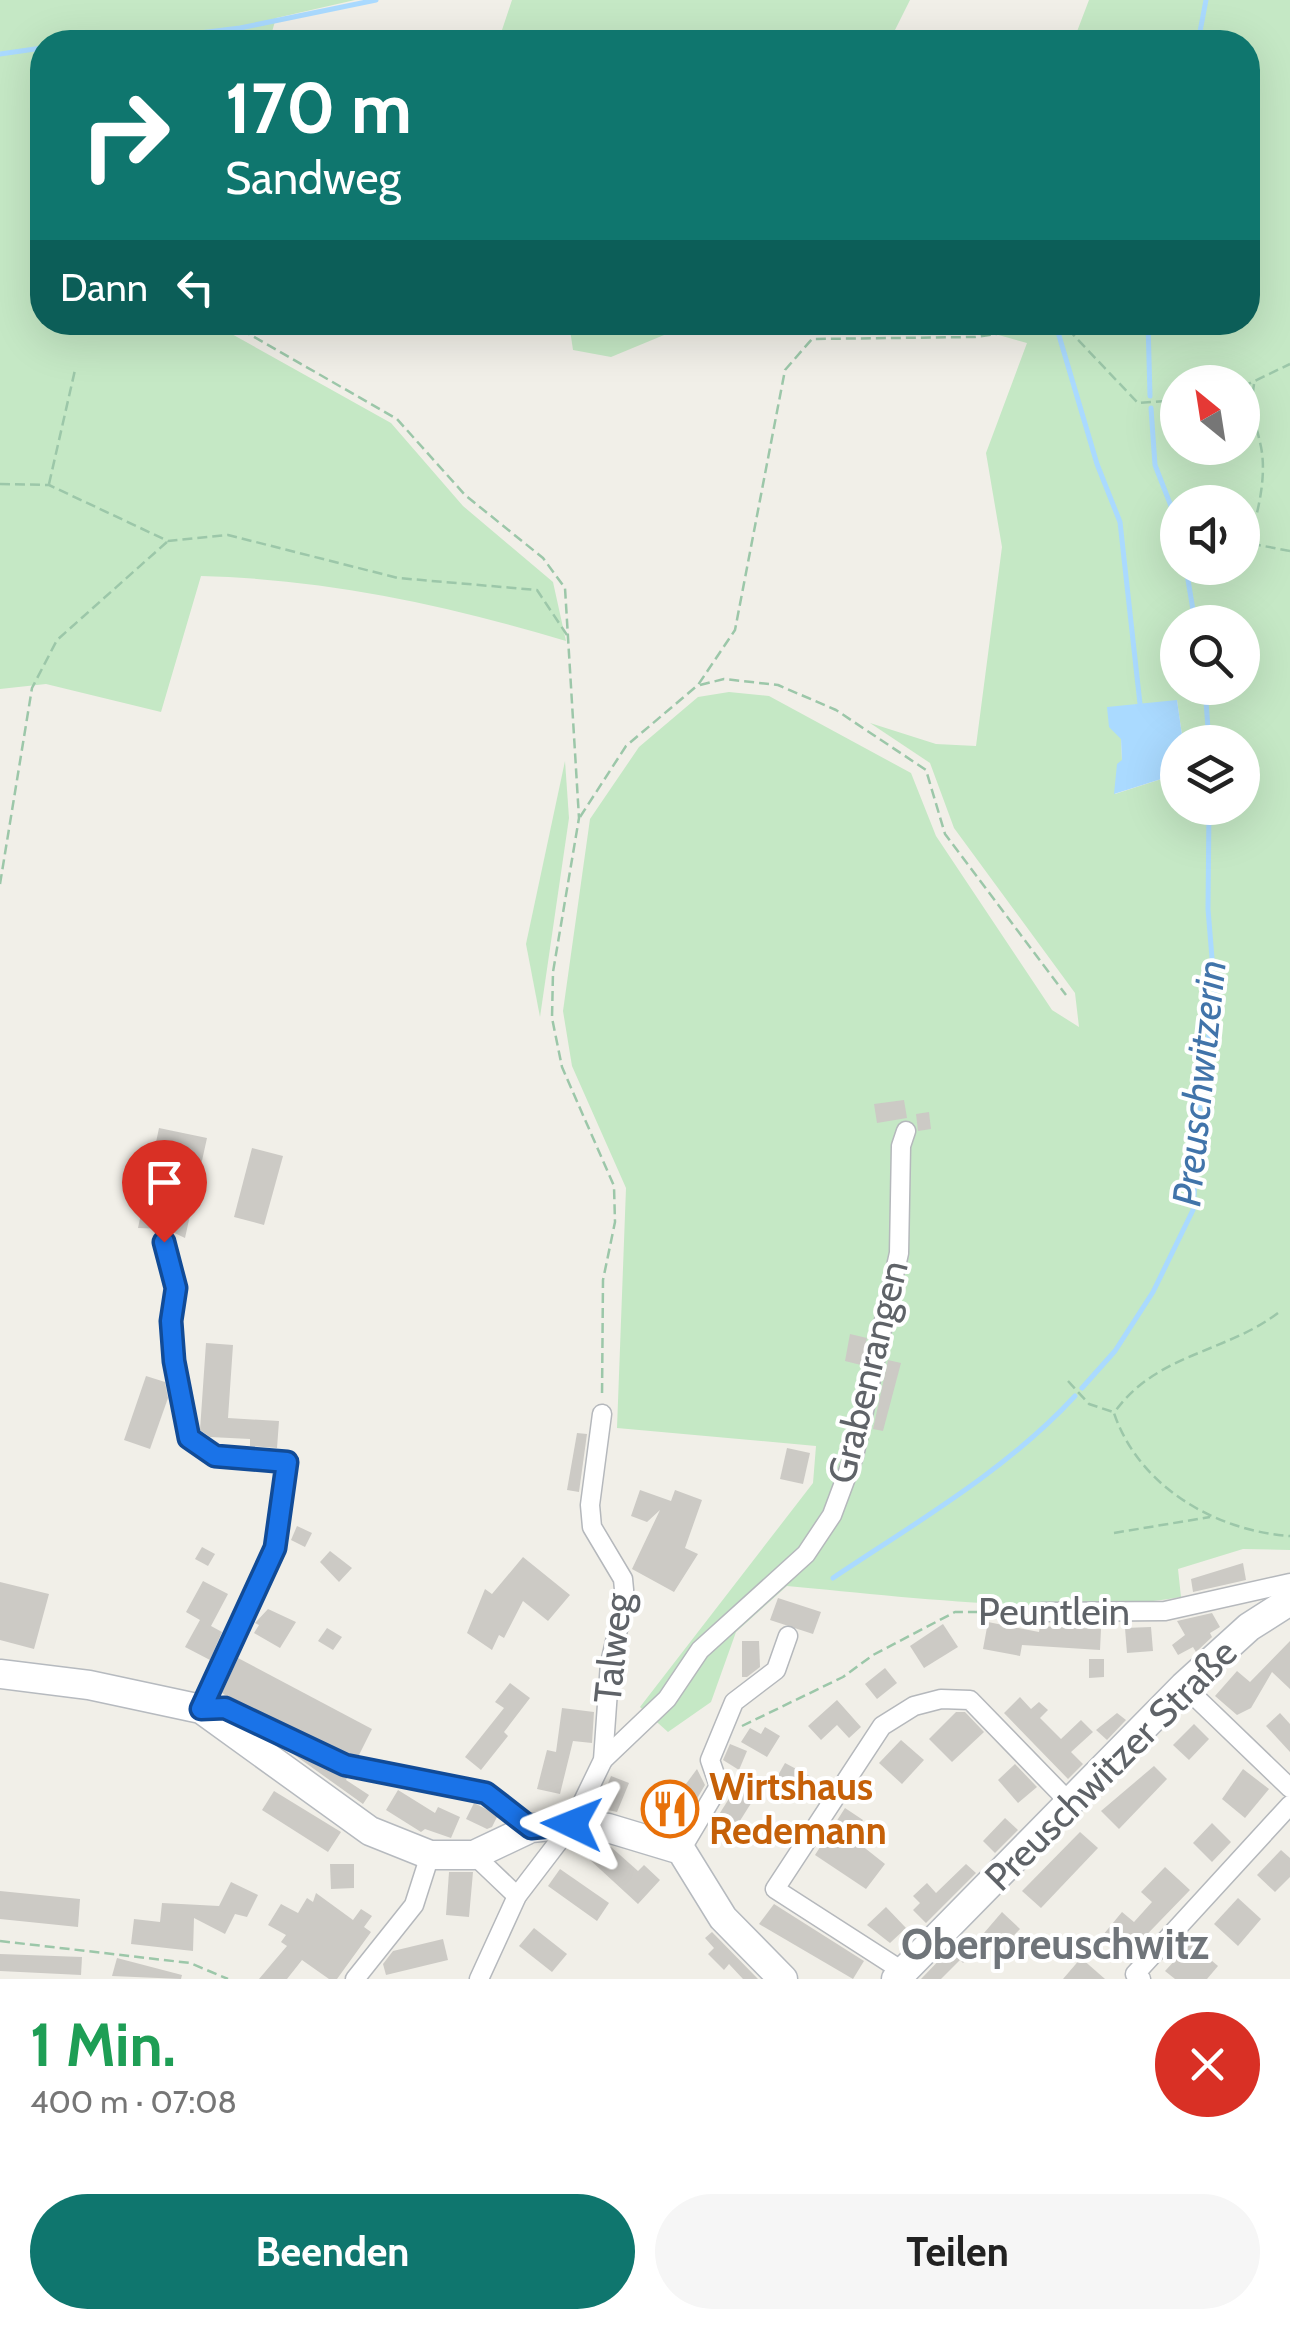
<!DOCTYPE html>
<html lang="de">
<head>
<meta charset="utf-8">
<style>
  :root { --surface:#fff; --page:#f6f6f6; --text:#222; --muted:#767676; --accent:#0f766e }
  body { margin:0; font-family:Cabin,sans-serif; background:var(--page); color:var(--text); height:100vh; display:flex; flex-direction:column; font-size:38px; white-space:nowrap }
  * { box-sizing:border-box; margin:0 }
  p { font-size:32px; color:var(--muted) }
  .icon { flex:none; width:55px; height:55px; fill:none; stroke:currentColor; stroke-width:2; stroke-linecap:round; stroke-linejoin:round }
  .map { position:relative; height:1979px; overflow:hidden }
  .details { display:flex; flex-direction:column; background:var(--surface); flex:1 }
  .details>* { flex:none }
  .top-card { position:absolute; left:30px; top:30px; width:1230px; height:305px; border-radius:40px; box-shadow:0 10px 40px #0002; background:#0f766e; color:#fff; overflow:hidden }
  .needle { width:65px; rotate:330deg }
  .controls { position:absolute; left:1160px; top:365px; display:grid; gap:20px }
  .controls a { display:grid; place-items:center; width:100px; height:100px; border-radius:50%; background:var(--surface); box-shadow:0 10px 40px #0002; font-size:50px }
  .pin { position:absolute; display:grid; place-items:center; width:85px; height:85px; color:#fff; margin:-102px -42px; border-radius:50% 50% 50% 0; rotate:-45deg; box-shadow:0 0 10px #0007 }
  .pin .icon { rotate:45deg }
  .me { position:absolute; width:110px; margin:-55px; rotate:272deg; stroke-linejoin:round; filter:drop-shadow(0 0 8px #0008) }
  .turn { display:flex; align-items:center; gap:35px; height:210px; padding:0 30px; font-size:45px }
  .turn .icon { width:130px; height:130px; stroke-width:2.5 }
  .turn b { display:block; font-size:70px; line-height:85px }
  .then { display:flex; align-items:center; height:95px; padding:0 30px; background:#0003; gap:20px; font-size:38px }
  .round { display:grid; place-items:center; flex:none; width:105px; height:105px; border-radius:52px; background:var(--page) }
  .headline { display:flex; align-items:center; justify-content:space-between; height:170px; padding:0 30px }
  h1 { font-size:60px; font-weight:800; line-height:75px; color:#1e9e55 }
  .primary-button { display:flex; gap:20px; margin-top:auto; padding:20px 30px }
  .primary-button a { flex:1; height:115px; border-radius:60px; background:var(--accent); color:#fff; font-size:40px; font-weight:800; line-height:115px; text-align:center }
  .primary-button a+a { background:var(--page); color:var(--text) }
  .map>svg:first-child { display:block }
  .green { fill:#c5e8c5; fill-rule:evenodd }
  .water { fill:#aadaff }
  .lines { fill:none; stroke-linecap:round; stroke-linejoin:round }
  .stream { stroke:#aadaff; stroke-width:5 }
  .building { fill:#cccac5 }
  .lane-casing { stroke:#b5b8bc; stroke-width:12 }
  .street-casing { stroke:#b5b8bc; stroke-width:21 }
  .secondary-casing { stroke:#b6babf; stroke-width:31 }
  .path { stroke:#9cc7a9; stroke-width:2.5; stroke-dasharray:10 5; stroke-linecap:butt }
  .lane { stroke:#fff; stroke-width:9 }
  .street { stroke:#fff; stroke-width:18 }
  .secondary { stroke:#fff; stroke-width:28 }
  .route-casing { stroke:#114b97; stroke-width:25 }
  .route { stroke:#1a73e8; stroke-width:18 }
  .labels { text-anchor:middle; stroke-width:8; stroke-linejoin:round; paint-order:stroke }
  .street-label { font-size:38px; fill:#5f6368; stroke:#fff }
  .food-label { font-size:38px; font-weight:bold; fill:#c56008; stroke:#fff; text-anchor:start }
  .water-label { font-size:40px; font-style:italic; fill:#4174aa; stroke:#fff }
  .quarter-label { font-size:42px; font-weight:bold; fill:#70757a; stroke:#fff }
</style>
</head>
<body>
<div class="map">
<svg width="1290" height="1979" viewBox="0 0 1290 1979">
  <rect width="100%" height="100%" fill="#f1efe8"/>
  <g class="green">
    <path d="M0,0H355L276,18L269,42H42V322L212,323L391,423L463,506L553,582L566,641C446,605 326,579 201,576L161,712L46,684L0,689Z"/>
    <path d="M512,0H910L889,42H498Z"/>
    <path d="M1089,0H1290V1550L1243,1549L1178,1569L1181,1597C1063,1617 907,1597 787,1586L736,1632L711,1702L668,1732L640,1707L813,1483L816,1446L617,1428L626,1188L572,1066L563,1011L590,819L639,747L698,697L729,692L769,696L911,773L936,836L1052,1010L1079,1027L1075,993L954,828L930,763L870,723L936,744L976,746L1002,547L986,453L1027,343L974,328L975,323L1248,322V42H1073ZM1178,382H1242V448H1178ZM1178,502H1242V568H1178ZM1178,622H1242V688H1178ZM1177,700L1183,742H1242V808H1178L1177,774L1115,794L1122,761L1121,738Z"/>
    <path d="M569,323V322L693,323L611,357L573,350Z"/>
    <path d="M565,761L569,818L540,1017L526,944Z"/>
  </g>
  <path class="water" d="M1177,700L1183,742H1178L1177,774L1114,794L1117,764L1122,760L1121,739L1109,727L1107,707Z"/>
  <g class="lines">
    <g class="stream">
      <path d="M126,42L240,28L376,0"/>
      <path d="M1198,42L1206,0"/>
      <path d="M0,54L42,48"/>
      <path d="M1055,322L1097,464L1120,522L1140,704"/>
      <path d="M1148,322L1150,396"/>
      <path d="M1151,408L1155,465L1178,524"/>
      <path d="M1186,568L1195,622"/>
      <path d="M1205,688L1209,742"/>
      <path d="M1082,1388L1115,1351L1153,1292L1193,1210L1202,1077L1215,995L1208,909L1209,808"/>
      <path d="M833,1578C915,1523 1007,1470 1075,1396"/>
    </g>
  </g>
  <g class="building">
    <path d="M904,1100L907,1118L877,1123L874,1104Z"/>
    <path d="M929,1112L931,1129L918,1131L916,1114Z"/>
    <path d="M159,1128L207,1138L185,1238L166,1229L138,1228Z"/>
    <path d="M252,1148L283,1156L264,1225L234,1217Z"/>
    <path d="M850,1334L867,1338L861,1365L845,1361Z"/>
    <path d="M206,1343L233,1345L228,1418L279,1421L277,1448L250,1446V1439L210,1437L200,1430Z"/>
    <path d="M888,1360L901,1363L883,1431L873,1429Z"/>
    <path d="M146,1376L165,1382L168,1398L150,1449L124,1440Z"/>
    <path d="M577,1433L587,1434L579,1492L567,1490Z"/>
    <path d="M787,1448L810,1453L803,1484L780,1479Z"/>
    <path d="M640,1490L671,1501L675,1490L702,1500L685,1548L698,1554L674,1592L632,1569L660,1510L647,1522L631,1516Z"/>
    <path d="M297,1526L312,1533L305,1547L291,1540Z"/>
    <path d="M202,1547L215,1554L208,1566L195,1559Z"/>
    <path d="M330,1551L352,1568L339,1582L320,1562Z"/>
    <path d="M523,1557L570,1595L548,1621L523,1601L504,1638L499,1635L492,1650L467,1633L485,1589L492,1594Z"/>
    <path d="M1243,1563L1246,1580L1193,1592L1191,1579Z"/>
    <path d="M203,1581L228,1594L211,1626L222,1632L210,1660L185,1647L200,1620L186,1612Z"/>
    <path d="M0,1582L49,1594L34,1649L0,1640Z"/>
    <path d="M778,1598L821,1612L813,1634L770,1620Z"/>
    <path d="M268,1609L296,1622L280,1648L254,1633L259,1625L255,1623Z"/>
    <path d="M1212,1613L1220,1627L1210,1633L1212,1637L1196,1652L1193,1647L1178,1655L1172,1645L1185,1635L1177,1621Z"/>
    <path d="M988,1622L1039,1632L1040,1626L1101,1629L1100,1650L1022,1645L1020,1656L983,1649Z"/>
    <path d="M943,1624L958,1647L924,1668L910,1646Z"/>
    <path d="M1151,1627L1153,1651L1127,1653L1125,1628Z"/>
    <path d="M327,1628L342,1637L333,1650L318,1641Z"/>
    <path d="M742,1641H759L760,1667L747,1677H742Z"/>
    <path d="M1290,1641V1689L1272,1672L1251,1708L1237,1715L1215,1696L1237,1671L1250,1682Z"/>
    <path d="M238,1658L372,1729L357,1759L245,1708L222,1693Z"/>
    <path d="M1089,1659H1104V1677L1089,1678Z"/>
    <path d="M885,1668L897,1683L877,1699L865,1684Z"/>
    <path d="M510,1683L530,1698L504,1732L508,1736L481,1770L465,1757L504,1708L495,1702Z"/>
    <path d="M1020,1697L1031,1709L1039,1702L1048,1710L1040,1718L1061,1739L1081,1720L1093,1732L1071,1752L1083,1764L1068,1779L1004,1713Z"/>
    <path d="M837,1700L861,1727L849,1738L837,1725L821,1740L808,1726Z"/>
    <path d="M562,1708L594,1712L592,1743L573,1741L560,1794L537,1789L547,1750L556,1752Z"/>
    <path d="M956,1712H965L984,1732L952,1762L929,1739Z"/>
    <path d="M1117,1713L1126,1720L1107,1740L1096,1730Z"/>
    <path d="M1280,1713L1290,1724V1752L1266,1726Z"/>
    <path d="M1194,1724L1209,1739L1189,1760L1173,1745Z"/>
    <path d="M765,1727L780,1736L767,1757L741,1742L750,1728L761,1734Z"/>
    <path d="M901,1740L924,1760L902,1784L879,1763Z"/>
    <path d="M275,1741L349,1774L346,1780L369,1795L363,1804Z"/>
    <path d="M730,1744L747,1751L739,1770L723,1760Z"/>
    <path d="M785,1763L815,1779L803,1801L773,1784Z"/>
    <path d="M1015,1764L1037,1787L1018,1803L998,1780Z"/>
    <path d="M1154,1766L1167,1779L1119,1829L1101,1811Z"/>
    <path d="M697,1769L705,1785L684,1821L658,1806L670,1786L680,1792Z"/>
    <path d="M1243,1769L1269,1789L1245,1818L1222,1799Z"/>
    <path d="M611,1776L629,1783L617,1812L598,1808Z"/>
    <path d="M742,1778L760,1789L731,1835L713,1824Z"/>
    <path d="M398,1790L435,1813L438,1807L460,1817L451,1838L425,1829L421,1832L386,1810Z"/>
    <path d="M274,1791L341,1832L328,1852L262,1810Z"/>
    <path d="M474,1803L498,1815L492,1827L487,1829L466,1819Z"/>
    <path d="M845,1808L863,1820L851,1837L885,1864L866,1889L815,1855Z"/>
    <path d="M1005,1818L1018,1830L995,1853L983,1841Z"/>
    <path d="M1212,1823L1231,1842L1212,1862L1193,1843Z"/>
    <path d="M1080,1832L1098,1848L1041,1908L1022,1891Z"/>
    <path d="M601,1845L611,1847L638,1871L644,1865L660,1880L638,1904L589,1859Z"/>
    <path d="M1281,1850L1290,1858V1877L1275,1892L1257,1875Z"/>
    <path d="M330,1864H354V1888L331,1889Z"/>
    <path d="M966,1864L976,1873L926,1923L913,1910L920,1903L913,1896L927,1883L936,1893Z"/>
    <path d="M1165,1867L1190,1890L1127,1955L1103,1935L1122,1912L1134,1922L1152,1902L1141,1892Z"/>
    <path d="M560,1869L609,1903L597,1921L548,1886Z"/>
    <path d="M449,1872H473L469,1917L446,1915Z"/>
    <path d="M231,1882L258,1895L247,1917L235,1914L225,1934L194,1918L193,1951L131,1944L134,1919L160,1922L162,1903L219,1906Z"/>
    <path d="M0,1891L80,1899L78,1927L0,1919Z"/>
    <path d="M316,1893L353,1920L361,1909L372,1916L364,1927L371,1932L337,1979H329L302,1960L287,1979H259L287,1946L281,1942L286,1935L268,1925L281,1904L298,1913L307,1898L313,1902Z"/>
    <path d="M1238,1898L1261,1919L1238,1946L1214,1924Z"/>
    <path d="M774,1904L864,1961L853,1979L759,1924Z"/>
    <path d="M886,1907L906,1928L890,1943L867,1925Z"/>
    <path d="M1002,1912L1020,1929L1001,1949L984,1933Z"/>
    <path d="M534,1928L567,1954L552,1972L519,1946Z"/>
    <path d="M712,1932L758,1979H743L729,1964L724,1970L708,1954L714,1948L705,1938Z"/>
    <path d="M443,1939L448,1960L386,1975L383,1964L393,1951Z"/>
    <path d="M963,1943L973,1953L963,1963L953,1952Z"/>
    <path d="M1191,1943L1218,1966L1207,1979H1175L1165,1971Z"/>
    <path d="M949,1950L960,1960L941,1979H921Z"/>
    <path d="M0,1954L82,1957L81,1975L0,1971Z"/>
    <path d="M117,1958L182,1975L181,1979L112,1976Z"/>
    <path d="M1081,1958L1105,1979H1063Z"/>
  </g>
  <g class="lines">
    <g class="lane-casing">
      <path id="lane" d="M211,1708H225L345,1765L486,1793L525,1823"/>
    </g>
    <g class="street-casing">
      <g id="street">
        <path d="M164,1241L176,1288L171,1321L173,1361L189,1438L215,1455L287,1462L275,1548L201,1709"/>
        <path d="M1042,1612L1165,1611L1290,1583"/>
        <path d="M1184,1686L1290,1788"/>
        <path d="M603,1760L667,1699L700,1650L806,1554L832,1515L854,1456L899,1253L901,1146L906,1131"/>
        <path d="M681,1850L719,1786L710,1760L734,1702L776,1670L788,1636"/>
        <path d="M474,1855L517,1896"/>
        <path d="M904,1972L775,1889L882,1726L914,1706L941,1699L970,1700L1071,1804"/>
        <path d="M355,1979L414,1905L430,1855"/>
        <path d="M479,1979L517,1896L572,1824L603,1760L610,1663L625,1600L623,1579L592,1527L590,1505L602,1414"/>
        <path d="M1141,1979L1135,1974L1290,1805"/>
      </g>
    </g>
    <g class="secondary-casing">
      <g id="secondary">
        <path d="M0,1674L89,1685L201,1709L370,1831L430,1855H474L531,1828L572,1824L608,1828L681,1850L723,1918L783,1979"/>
        <path d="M896,1979L1184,1686L1249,1627L1290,1601"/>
      </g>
    </g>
    <g class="path">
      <path d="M228,322L397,419L465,495L543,558L565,588L579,818L553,972L552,1018L562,1067L614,1186L615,1222L603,1280L602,1398"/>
      <path d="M1254,384C1249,417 1255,417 1261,447C1267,476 1258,515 1248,543L1290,551"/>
      <path d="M1242,387L1290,364"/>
      <path d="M0,484L49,485L168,541L228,535L398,578L537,590L567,635"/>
      <path d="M49,484L75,370"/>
      <path d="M700,685L724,679L778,685L836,710L926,770L945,834L1066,995"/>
      <path d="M580,817L626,746L698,685L735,630L785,370L812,339L975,337L1063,324L1138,403L1178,400"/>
      <path d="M0,884L32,688L57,640L168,541"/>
      <path d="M1278,1313C1225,1353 1155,1354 1114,1413C1139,1487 1216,1531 1290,1536"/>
      <path d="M1068,1381L1089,1404L1113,1412"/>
      <path d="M1114,1533L1210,1517"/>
      <path d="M742,1726L843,1677L873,1655L955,1612H1024"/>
      <path d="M0,1941L190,1963L228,1979"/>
    </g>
    <use href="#lane" class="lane"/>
    <use href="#street" class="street"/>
    <use href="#secondary" class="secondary"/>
  </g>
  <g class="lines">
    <g class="route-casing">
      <path id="route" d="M164,1242L176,1288L171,1321L174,1361L189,1438L215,1456L287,1462L275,1548L201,1709L225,1708L345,1765L486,1793L531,1828L572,1824"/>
    </g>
    <use href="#route" class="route"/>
  </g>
  <defs>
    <g id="restaurant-ring" transform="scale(2.875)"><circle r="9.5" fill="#fff" stroke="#e8710a" stroke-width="1.5"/><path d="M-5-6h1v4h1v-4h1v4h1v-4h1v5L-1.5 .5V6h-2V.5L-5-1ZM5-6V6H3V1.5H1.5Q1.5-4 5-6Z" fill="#e8710a"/></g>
  </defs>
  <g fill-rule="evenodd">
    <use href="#restaurant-ring" x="670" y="1809"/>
  </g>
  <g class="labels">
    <g class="street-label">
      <text transform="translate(868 1372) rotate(-76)" y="13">Grabenrangen</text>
      <text x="1054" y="1625">Peuntlein</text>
      <text transform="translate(613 1648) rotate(-84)" y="13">Talweg</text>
      <text transform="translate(1111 1765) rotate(-45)" y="13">Preuschwitzer Straße</text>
    </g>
    <g class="food-label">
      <text x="709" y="1800">Wirtshaus<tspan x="709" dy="44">Redemann</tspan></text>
    </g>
    <g class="water-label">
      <text transform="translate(1199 1083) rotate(-84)" y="14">Preuschwitzerin</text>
    </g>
    <g class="quarter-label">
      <text x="1055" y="1959">Oberpreuschwitz</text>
    </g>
  </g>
</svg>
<div class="controls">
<a><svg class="needle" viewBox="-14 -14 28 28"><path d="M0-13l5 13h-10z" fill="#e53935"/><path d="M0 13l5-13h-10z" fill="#767676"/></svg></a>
<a><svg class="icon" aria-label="sound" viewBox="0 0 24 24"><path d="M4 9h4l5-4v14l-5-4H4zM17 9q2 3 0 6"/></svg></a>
<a><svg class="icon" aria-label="search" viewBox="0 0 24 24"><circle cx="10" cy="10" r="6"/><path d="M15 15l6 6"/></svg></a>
<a><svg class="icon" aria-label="layers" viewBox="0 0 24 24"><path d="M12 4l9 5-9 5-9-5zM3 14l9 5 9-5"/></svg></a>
</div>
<div class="pin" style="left:164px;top:1242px;background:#d93025"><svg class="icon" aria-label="arrive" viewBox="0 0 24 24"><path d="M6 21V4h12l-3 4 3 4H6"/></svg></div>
<svg class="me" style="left:572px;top:1824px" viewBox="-20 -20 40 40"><path d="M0-17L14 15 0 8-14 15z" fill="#1a73e8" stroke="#fff" stroke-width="4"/></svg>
<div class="top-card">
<div class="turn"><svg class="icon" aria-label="right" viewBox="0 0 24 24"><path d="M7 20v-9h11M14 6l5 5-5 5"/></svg><div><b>170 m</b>Sandweg</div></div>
<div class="then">Dann<svg class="icon" aria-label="left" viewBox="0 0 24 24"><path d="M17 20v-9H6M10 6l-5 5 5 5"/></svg></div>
</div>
</div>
<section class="details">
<div class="headline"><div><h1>1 Min.</h1><p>400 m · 07:08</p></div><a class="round" style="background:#d93025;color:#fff"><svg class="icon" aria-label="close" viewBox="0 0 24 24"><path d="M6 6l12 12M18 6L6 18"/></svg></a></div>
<div class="primary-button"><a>Beenden</a><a>Teilen</a></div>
</section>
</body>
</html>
